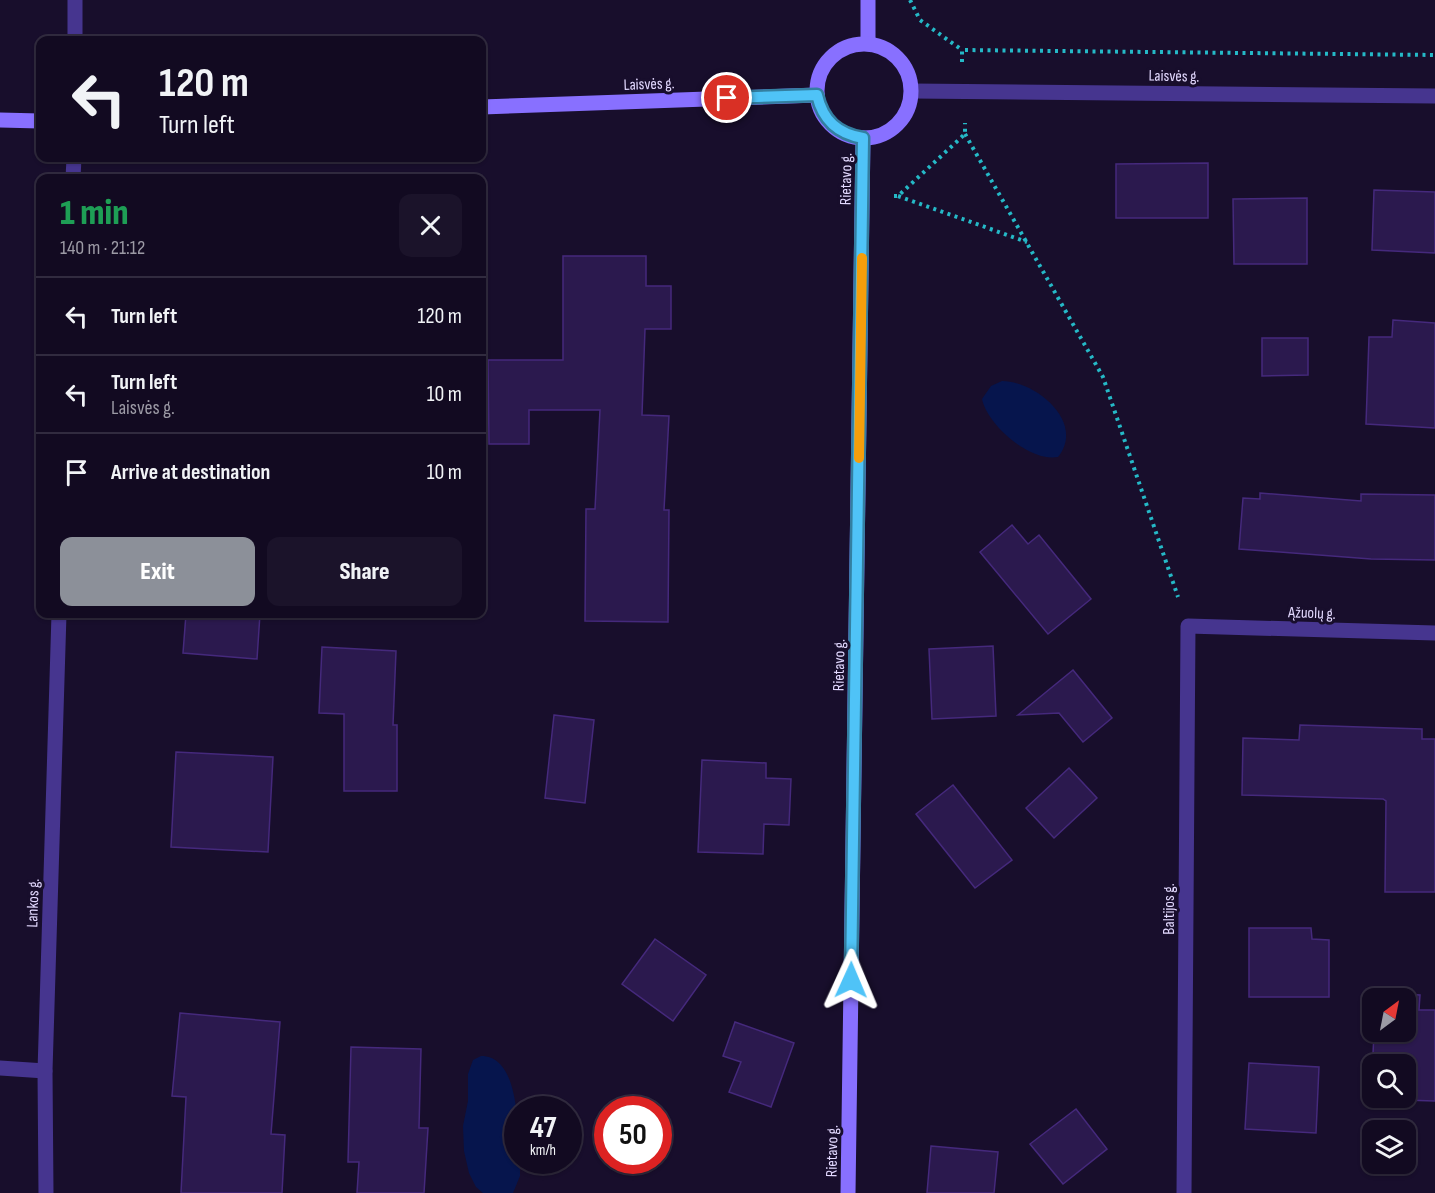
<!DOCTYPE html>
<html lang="en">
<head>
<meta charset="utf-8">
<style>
  :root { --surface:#120a21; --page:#1b132a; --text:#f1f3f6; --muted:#9c9aa5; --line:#312b3f; --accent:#8c9099 }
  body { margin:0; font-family:"Sofia Sans Condensed",sans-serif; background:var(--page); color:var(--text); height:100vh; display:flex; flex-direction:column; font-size:22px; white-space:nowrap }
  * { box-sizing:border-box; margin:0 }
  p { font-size:20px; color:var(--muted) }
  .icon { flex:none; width:33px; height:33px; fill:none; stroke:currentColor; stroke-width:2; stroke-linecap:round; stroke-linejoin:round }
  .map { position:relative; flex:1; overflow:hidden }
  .sheet { position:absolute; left:36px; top:174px; width:450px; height:444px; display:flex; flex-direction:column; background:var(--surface); border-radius:12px; box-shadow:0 2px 4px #0004,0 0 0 2px var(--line) }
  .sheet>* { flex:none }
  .banner { position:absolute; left:36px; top:36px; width:450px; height:126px; border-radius:12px; box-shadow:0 2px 4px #0004,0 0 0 2px var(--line); background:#120a21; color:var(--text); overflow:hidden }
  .needle { width:39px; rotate:32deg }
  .fabs { position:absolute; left:1362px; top:988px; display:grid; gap:12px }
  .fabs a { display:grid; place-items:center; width:54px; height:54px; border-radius:12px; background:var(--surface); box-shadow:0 2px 4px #0004,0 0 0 2px var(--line); font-size:30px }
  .speed { position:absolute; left:504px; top:1096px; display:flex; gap:12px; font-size:30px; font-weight:700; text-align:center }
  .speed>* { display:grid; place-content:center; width:78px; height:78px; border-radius:50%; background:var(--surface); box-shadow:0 2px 4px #0004,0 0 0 2px var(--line); line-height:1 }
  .speed small { font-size:15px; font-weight:400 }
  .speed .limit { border:9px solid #d22; background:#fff; color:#111 }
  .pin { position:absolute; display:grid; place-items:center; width:51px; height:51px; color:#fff; margin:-26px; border:3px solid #fff; border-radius:50%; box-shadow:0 2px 6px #0007 }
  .me { position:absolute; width:66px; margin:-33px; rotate:1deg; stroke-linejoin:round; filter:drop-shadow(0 0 4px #0008) }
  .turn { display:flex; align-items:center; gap:21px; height:126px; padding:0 24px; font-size:27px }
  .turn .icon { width:78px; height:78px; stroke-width:2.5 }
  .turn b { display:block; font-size:42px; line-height:51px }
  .round { display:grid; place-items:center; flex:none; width:63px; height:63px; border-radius:12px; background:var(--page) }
  .summary { display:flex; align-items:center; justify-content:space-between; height:102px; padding:0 24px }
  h1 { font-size:36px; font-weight:800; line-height:45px; color:#1e9e55 }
  .button { display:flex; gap:12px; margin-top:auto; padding:12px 24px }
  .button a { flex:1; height:69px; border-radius:12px; background:var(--accent); color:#fff; font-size:24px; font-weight:800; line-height:69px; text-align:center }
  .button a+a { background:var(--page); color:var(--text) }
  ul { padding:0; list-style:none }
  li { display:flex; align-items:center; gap:18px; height:78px; padding:0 24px; border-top:2px solid var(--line) }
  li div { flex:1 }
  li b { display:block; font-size:22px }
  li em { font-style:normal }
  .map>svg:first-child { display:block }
  .water { fill:#06154d }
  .building { fill:#2b194e; stroke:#45297c; stroke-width:1.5; fill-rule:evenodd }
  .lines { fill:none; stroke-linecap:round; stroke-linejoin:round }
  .path { stroke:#25b9c7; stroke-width:4; stroke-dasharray:3 4.5; stroke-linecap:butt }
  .street { stroke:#46358f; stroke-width:15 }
  .secondary { stroke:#8870ff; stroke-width:15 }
  .route-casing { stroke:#337fa1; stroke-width:15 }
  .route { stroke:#4fc3f7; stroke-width:10 }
  .slow { stroke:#f59e0b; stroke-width:10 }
  .labels { text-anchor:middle; stroke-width:6; stroke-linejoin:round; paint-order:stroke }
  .street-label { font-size:16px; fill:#e3d9ff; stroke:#180e2c }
</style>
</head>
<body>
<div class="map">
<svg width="1435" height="1193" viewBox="0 0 1435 1193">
  <rect width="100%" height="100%" fill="#180e2c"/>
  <g class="water">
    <path d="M1002,381C1035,381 1086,422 1058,457C1030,462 988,426 982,399L991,386Z"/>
    <path d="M481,1056C521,1056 518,1133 518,1161H520V1176L513,1193H483L476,1187L469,1173L464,1151L463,1126L468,1101V1074L473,1060Z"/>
  </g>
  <g class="building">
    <path d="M1208,163V218H1116V164Z"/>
    <path d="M1374,190L1435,192V253L1372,250Z"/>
    <path d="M1307,198V264H1234L1233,199Z"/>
    <path d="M563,256H646V286H671V329H645L642,415L669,416L664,510H669L668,622L585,621L586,509H595L600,410H529V444H489L488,360H563Z"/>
    <path d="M1393,320L1435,323V428L1366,424L1369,337H1392Z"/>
    <path d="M1262,338H1308V375L1262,376Z"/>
    <path d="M1260,493L1361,501V494L1435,495V560L1371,559L1239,549L1243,498L1260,499Z"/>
    <path d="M1012,525L1028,544L1039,535L1091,599L1048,634L980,552Z"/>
    <path d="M186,614H260L257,659L183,653Z"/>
    <path d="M993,646L996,716L932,719L929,649Z"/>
    <path d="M322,647L396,651L393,725H397V791H344V714L319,713Z"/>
    <path d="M1073,670L1112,718L1083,742L1059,713L1018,715Z"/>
    <path d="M554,715L594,720L585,803L545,798Z"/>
    <path d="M1300,725L1422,729V739H1435V892H1385L1386,801L1383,799L1242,795L1243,738L1299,740Z"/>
    <path d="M176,752L273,757L268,852L171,847Z"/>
    <path d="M702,760L766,763V778L791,779L789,825L764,824L763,854L698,852Z"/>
    <path d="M1069,768L1097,798L1054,838L1026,808Z"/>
    <path d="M953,785L1012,860L975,888L916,814Z"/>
    <path d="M1249,928H1311L1312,939L1329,940V997H1249Z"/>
    <path d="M655,939L706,975L673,1021L622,984Z"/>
    <path d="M1376,993L1420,995L1419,1010H1435V1101L1371,1099L1374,1032H1406V999H1375ZM1372,1065H1406V1098H1372Z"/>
    <path d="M180,1013L280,1022L271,1134L285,1135L282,1193H181L186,1097L172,1096Z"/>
    <path d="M735,1022L794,1043L771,1107L729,1092L741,1062L723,1056Z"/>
    <path d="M351,1047L421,1049L419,1128H428L424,1193H357L359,1162H348Z"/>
    <path d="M1249,1063L1319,1067L1316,1133L1245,1129Z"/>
    <path d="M1076,1109L1107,1149L1063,1184L1030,1144Z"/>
    <path d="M931,1146L998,1152L994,1193H927Z"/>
  </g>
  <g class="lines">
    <g class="path">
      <path d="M910,0L920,20L962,50"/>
      <path d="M962,62V50L1435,55"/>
      <path d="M965,134L1103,377L1178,597"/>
      <path d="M894,196H898L965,134V123"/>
      <path d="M898,196L1027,242"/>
    </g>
    <g class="street">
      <path d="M75,40V0"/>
      <path d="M912,91L1435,96"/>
      <path d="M73,178L74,158"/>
      <path d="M0,1068L45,1071"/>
      <path d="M46,1193L45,1071L59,614"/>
      <path d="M1184,1193L1188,626L1435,633"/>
    </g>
    <g class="secondary">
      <path d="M868,43V0"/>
      <circle cx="864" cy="91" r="47"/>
      <path d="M482,107L817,95"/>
      <path d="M0,120L40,121"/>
      <path d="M848,1193L863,138"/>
    </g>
  </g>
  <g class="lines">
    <g class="route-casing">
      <path id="route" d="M727,98L817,95C823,121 838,134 863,138L851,980"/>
    </g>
    <use href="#route" class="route"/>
    <path class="slow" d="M859,458L862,258"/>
  </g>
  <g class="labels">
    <g class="street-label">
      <text transform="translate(1174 75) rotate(1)" y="6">Laisvės g.</text>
      <text transform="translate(649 83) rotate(-2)" y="6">Laisvės g.</text>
      <text transform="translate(845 179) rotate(-89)" y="6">Rietavo g.</text>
      <text transform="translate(1312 612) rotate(2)" y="6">Ąžuolų g.</text>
      <text transform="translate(838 665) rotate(-89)" y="6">Rietavo g.</text>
      <text transform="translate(32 903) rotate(-88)" y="6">Lankos g.</text>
      <text transform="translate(1168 909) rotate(-90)" y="6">Baltijos g.</text>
      <text transform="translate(831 1151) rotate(-89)" y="6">Rietavo g.</text>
    </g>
  </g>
</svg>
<div class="fabs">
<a><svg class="needle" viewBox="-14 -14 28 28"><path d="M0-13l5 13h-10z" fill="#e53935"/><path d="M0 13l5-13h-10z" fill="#9c9aa5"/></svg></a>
<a><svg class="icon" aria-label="search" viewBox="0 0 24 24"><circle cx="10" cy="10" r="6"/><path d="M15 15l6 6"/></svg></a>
<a><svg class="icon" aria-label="layers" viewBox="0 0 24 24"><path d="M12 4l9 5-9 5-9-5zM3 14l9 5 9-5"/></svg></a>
</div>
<div class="speed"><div>47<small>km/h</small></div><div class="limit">50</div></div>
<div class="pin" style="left:727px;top:98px;background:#d93025"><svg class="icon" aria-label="arrive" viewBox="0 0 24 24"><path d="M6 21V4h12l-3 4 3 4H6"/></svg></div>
<svg class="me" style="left:851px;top:980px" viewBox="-20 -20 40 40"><path d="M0-17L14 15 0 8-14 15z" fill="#4fc3f7" stroke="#fff" stroke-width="4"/></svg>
<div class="banner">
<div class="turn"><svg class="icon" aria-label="left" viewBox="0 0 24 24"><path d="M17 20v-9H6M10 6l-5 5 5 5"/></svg><div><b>120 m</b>Turn left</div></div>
</div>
<section class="sheet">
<div class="summary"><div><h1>1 min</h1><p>140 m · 21:12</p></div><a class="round"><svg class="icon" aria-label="close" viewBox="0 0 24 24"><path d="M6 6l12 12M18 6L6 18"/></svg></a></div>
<ul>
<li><svg class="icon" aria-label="left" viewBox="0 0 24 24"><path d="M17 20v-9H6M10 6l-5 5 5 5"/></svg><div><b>Turn left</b></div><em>120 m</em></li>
<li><svg class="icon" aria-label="left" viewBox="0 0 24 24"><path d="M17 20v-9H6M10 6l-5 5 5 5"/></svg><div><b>Turn left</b><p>Laisvės g.</p></div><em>10 m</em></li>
<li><svg class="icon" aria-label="arrive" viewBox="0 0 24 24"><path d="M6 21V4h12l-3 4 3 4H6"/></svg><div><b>Arrive at destination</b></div><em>10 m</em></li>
</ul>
<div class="button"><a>Exit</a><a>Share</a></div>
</section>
</div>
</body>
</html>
